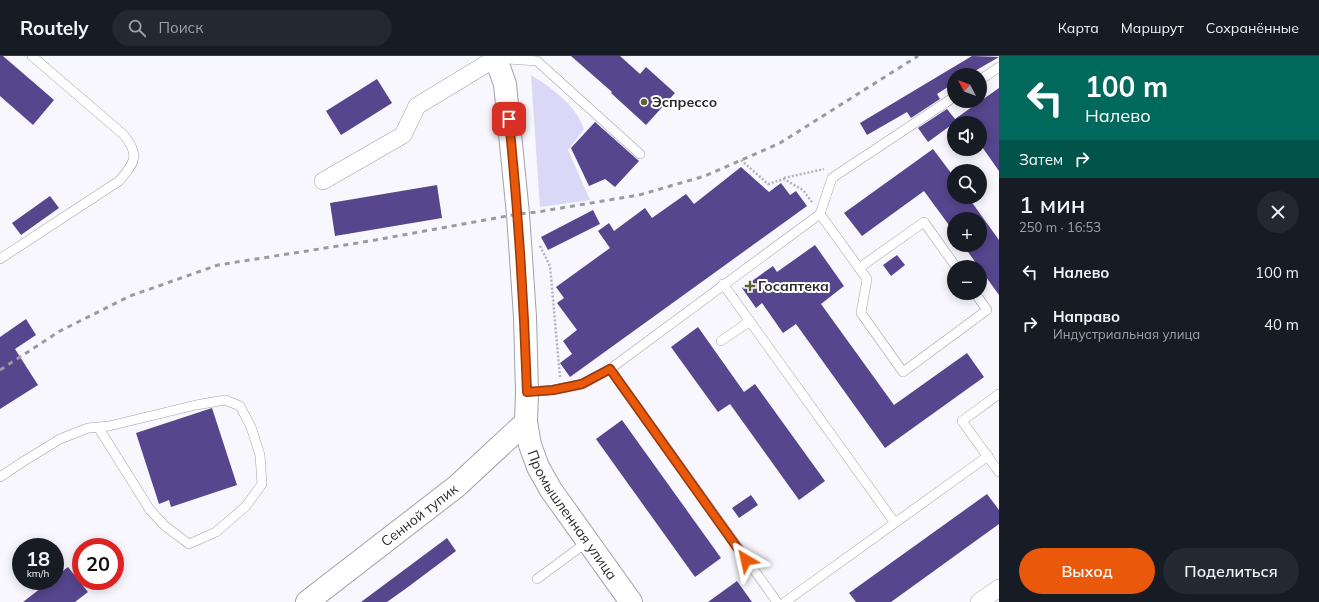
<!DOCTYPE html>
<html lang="ru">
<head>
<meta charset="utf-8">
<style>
  :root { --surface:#171b24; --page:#242831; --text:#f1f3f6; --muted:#9ea1a6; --line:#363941; --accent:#ea580c }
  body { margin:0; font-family:Mulish,sans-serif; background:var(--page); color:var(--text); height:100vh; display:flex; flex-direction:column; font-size:15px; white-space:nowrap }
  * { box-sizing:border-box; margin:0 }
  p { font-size:13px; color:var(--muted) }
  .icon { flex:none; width:22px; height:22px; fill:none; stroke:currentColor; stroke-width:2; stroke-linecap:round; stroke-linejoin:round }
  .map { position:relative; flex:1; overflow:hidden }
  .sheet { display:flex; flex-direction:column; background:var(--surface); width:320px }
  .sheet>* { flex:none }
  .hud { background:#00695c; color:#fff; overflow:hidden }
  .needle { width:26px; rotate:311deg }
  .fabs { position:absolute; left:947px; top:12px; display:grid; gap:8px }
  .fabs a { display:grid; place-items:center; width:40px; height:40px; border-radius:50%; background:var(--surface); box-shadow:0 2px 10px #0003; font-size:20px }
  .speed { position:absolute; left:12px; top:482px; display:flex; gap:8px; font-size:20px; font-weight:700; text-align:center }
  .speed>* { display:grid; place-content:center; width:52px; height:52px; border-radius:50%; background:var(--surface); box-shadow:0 2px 10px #0003; line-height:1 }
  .speed small { font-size:10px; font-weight:400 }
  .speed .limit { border:6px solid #d22; background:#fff; color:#111 }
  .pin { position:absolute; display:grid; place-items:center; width:34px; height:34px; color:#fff; margin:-17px; border-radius:8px; box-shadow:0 2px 6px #0006 }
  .me { position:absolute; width:44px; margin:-22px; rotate:324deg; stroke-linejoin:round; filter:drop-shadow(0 0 3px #0008) }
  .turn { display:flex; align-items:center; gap:14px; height:84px; padding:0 20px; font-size:18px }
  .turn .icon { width:52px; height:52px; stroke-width:2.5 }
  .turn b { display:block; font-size:28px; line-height:34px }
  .then { display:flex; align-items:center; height:38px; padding:0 20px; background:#0003; gap:8px; font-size:15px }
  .round { display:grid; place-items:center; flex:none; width:42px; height:42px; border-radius:21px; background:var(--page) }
  .head { display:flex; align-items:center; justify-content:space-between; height:68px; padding:0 20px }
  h1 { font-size:24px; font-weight:600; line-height:30px }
  .button { display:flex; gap:8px; margin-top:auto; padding:8px 20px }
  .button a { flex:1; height:46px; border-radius:24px; background:var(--accent); color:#fff; font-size:16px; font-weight:600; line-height:46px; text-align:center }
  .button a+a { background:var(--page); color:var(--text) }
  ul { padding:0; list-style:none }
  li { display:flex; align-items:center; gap:12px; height:52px; padding:0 20px }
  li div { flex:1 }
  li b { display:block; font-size:15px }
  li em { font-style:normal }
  header { display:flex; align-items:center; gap:24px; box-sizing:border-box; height:56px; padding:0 20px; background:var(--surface); border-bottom:1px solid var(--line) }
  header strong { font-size:19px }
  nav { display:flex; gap:22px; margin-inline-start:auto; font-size:14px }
  .search { width:280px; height:36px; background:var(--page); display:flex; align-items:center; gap:10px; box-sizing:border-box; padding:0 14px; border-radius:22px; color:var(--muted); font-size:15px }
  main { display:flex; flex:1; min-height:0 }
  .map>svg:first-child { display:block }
  .green { fill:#dbd7f6 }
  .building { fill:#56468e }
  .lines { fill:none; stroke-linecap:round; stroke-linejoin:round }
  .lane-casing { stroke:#a2a0ae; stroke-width:10 }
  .street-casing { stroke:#a2a0ae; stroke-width:18 }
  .secondary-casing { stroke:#a2a0ae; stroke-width:24 }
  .path { stroke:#b3b2b8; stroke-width:2.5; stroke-dasharray:2 2; stroke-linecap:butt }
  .lane { stroke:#fff; stroke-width:9 }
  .street { stroke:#fff; stroke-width:17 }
  .secondary { stroke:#fff; stroke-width:22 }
  .rail { stroke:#9a9aa0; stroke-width:3; stroke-dasharray:5 5; stroke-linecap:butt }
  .route-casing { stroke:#983908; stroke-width:10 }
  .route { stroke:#ea580c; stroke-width:7 }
  .poi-dot { fill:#5f622f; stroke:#fff; stroke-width:1.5 }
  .labels { text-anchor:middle; stroke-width:4; stroke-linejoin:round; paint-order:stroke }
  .poi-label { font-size:14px; font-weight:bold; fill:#2a292f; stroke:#fff; text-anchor:start }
  .street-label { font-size:14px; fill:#2a292f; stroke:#fff }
</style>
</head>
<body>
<header>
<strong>Routely</strong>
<div class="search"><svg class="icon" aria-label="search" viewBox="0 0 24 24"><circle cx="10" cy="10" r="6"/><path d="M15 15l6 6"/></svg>Поиск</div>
<nav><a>Карта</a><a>Маршрут</a><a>Сохранённые</a></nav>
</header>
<main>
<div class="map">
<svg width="999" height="546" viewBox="0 0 999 546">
  <rect width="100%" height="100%" fill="#f7f7fd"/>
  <path class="green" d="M531,19C553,33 575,48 584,73L568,94L590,144L540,151Z"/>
  <g class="building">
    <path d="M0,0H3L54,44L33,69L0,40Z"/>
    <path d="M571,0H620L640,18L646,11L675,37L646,69L611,37L612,36Z"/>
    <path d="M972,0L999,1L968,19H954V27L937,38L940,43L911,62L907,56L867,79L860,67Z"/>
    <path d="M377,23L392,47L341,79L326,55Z"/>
    <path d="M999,32V115L980,88V67H954L928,86L918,72L947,53L955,63Z"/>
    <path d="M595,66L639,105L615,131L605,123L589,130L571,92Z"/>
    <path d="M933,93L954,121V141H968L999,184V239L963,189H980V163H954V176L924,135L862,180L844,157Z"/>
    <path d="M741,111L769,136L781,127L790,139L796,135L807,150L570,321L560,307L572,298L563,285L577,274L557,247L564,242L556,231L610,192L598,175L609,167L614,175L645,152L652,162L686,138L694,148Z"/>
    <path d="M437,129L442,162L335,180L330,147Z"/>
    <path d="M50,140L59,152L21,179L12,167Z"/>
    <path d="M593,154L600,168L548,194L541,181Z"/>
    <path d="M815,189L844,230L821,248L894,349L967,297L984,321L885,392L796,268L783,277L762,247L756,252L742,232L773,210L777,216Z"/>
    <path d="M897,199L905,209L891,220L883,209Z"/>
    <path d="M26,263L36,279L15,293L38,329L0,353V281Z"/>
    <path d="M698,271L744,336L755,328L825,425L799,444L730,348L718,356L671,291Z"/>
    <path d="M212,352L237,429L171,451L169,444L159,448L136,377Z"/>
    <path d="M622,364L721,502L695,521L596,383Z"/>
    <path d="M987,438L999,454V468L891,546H856L849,537Z"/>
    <path d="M751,439L758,449L739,462L732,452Z"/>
    <path d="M447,482L456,495L408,531L387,546H361Z"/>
    <path d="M68,511L88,536L75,546H23L50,525H55V521Z"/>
    <path d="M737,525L752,546H708Z"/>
  </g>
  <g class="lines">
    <g class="lane-casing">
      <g id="lane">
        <path d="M496,2L537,5L640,98"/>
        <path d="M980,24L999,11"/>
        <path d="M820,158L867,223L861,257L903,316L987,254L975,237"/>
        <path d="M0,203L119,125C135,107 140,99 124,79L32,0"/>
        <path d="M859,212L924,166L956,211"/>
        <path d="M723,228L895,467"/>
        <path d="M721,285L750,265"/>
        <path d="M610,313L777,546"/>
        <path d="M527,336L553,334L582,328L610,313L820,158L832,122L954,41"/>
        <path d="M999,338L962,365L999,416"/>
        <path d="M0,421L24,405L60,383L88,372L109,370L196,349L225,344L240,350L251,371L260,399L262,428L246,450L216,476L189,488L165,470L150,454L98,371"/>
        <path d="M537,523L587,486"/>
        <path d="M785,546L988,400"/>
      </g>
    </g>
    <g class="street-casing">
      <g id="street">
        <path d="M323,125L403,79L417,50L496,2"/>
        <path d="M979,546L999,532"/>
      </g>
    </g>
    <g class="secondary-casing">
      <g id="secondary">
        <path id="s1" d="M495,0L505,28L518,158L525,261L527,336L526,366L530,389L538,411L551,434L631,546"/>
        <path id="s2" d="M307,546L457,430L526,366"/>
      </g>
    </g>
    <g class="path">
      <path d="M741,104L768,128L784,123L803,134L812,146"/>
      <path d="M784,122L824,113"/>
      <path d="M540,190L550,210L560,321"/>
    </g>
    <use href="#lane" class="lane"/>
    <use href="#street" class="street"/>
    <use href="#secondary" class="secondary"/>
    <path class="rail" d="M0,314L60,275L130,240L218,209L370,185L518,158L537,156L639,139L705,120L780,87L918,0"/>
  </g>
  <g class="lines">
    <g class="route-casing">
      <path id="route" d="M509,63C518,154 524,245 527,336L553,334L582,328L610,313L746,504"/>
    </g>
    <use href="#route" class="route"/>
  </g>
  <g class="poi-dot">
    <circle cx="644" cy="46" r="4"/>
    <path d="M748 224h4v4h4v4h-4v4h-4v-4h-4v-4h4z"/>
  </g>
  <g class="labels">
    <g class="poi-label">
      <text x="652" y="51">Эспрессо</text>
      <text x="758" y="235">Госаптека</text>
    </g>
    <g class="street-label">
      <text dy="5" stroke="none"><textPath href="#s1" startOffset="474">Промышленная улица</textPath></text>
      <text dy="5" stroke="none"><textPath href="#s2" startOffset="142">Сенной тупик</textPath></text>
    </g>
  </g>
</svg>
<div class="fabs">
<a><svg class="needle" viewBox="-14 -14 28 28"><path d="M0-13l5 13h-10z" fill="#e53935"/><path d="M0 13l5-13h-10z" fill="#9ea1a6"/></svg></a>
<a><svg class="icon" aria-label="sound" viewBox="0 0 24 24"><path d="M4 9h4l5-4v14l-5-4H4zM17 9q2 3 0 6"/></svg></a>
<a><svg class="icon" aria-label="search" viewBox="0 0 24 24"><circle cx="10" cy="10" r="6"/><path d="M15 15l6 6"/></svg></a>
<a>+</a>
<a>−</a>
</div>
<div class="speed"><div>18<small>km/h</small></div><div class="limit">20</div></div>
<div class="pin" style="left:509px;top:63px;background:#d93025"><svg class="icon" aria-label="arrive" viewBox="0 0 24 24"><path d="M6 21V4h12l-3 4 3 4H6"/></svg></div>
<svg class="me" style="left:746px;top:504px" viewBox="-20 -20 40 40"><path d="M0-17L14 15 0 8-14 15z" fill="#ea580c" stroke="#fff" stroke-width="4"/></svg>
</div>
<section class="sheet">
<div class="hud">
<div class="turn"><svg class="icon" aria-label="left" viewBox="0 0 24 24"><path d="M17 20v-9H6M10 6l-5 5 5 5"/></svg><div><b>100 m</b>Налево</div></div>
<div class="then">Затем<svg class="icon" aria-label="right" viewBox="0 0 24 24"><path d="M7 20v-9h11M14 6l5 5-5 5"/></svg></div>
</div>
<div class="head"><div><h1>1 мин</h1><p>250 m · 16:53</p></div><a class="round"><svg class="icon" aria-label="close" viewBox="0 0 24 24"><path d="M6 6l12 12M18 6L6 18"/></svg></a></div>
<ul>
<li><svg class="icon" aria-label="left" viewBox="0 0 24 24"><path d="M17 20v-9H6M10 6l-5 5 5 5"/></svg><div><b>Налево</b></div><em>100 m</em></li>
<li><svg class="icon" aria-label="right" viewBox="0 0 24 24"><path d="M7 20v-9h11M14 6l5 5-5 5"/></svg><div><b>Направо</b><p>Индустриальная улица</p></div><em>40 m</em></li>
</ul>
<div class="button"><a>Выход</a><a>Поделиться</a></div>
</section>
</main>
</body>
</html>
